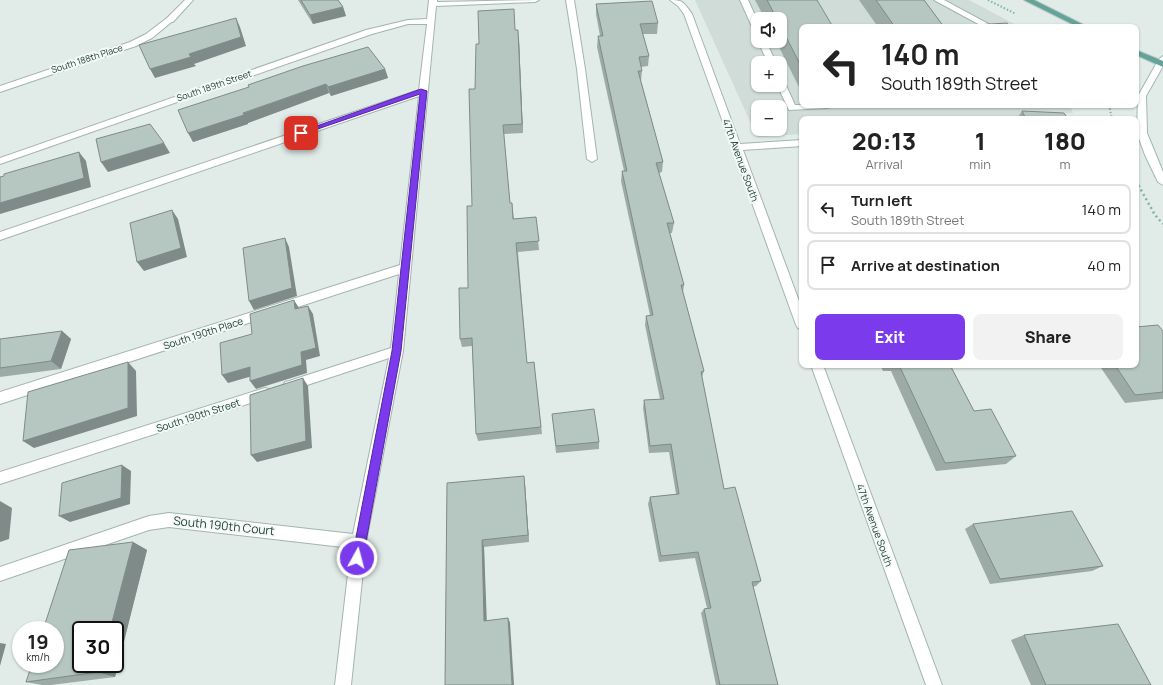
<!DOCTYPE html>
<html lang="en">
<head>
<meta charset="utf-8">
<style>
  :root { --surface:#fff; --page:#f2f2f2; --text:#222; --muted:#767676; --line:#e0e0e0; --accent:#7c3aed }
  body { margin:0; font-family:Manrope,sans-serif; background:var(--page); color:var(--text); height:100vh; display:flex; flex-direction:column; font-size:15px; white-space:nowrap }
  * { box-sizing:border-box; margin:0 }
  p { font-size:13px; color:var(--muted) }
  .icon { flex:none; width:22px; height:22px; fill:none; stroke:currentColor; stroke-width:2; stroke-linecap:round; stroke-linejoin:round }
  .map { position:relative; flex:1; overflow:hidden }
  .sheet { position:absolute; left:799px; top:116px; width:340px; height:252px; display:flex; flex-direction:column; background:var(--surface); border-radius:8px; box-shadow:0 1px 3px #0004 }
  .sheet>* { flex:none }
  .top-card { position:absolute; left:799px; top:24px; width:340px; height:84px; border-radius:8px; box-shadow:0 1px 3px #0004; background:#fff; color:var(--text); overflow:hidden }
  .buttons { position:absolute; left:751px; top:12px; display:grid; gap:8px }
  .buttons a { display:grid; place-items:center; width:36px; height:36px; border-radius:8px; background:var(--surface); box-shadow:0 1px 3px #0004; font-size:20px }
  .speed { position:absolute; left:12px; top:621px; display:flex; gap:8px; font-size:20px; font-weight:700; text-align:center }
  .speed>* { display:grid; place-content:center; width:52px; height:52px; border-radius:50%; background:var(--surface); box-shadow:0 1px 3px #0004; line-height:1 }
  .speed small { font-size:10px; font-weight:400 }
  .speed .limit { border:2px solid #111; border-radius:6px; background:#fff; color:#111 }
  .pin { position:absolute; display:grid; place-items:center; width:34px; height:34px; color:#fff; margin:-17px; border-radius:8px; box-shadow:0 2px 6px #0006 }
  .me { position:absolute; width:44px; margin:-22px; rotate:7deg; stroke-linejoin:round; filter:drop-shadow(0 0 3px #0008) }
  .turn { display:flex; align-items:center; gap:14px; height:84px; padding:0 16px; font-size:18px }
  .turn .icon { width:52px; height:52px; stroke-width:2.5 }
  .turn b { display:block; font-size:28px; line-height:34px }
  .eta { display:flex; justify-content:space-evenly; align-items:center; height:68px; text-align:center }
  .eta b { font-size:24px; font-weight:800; line-height:28px }
  .cta { display:flex; gap:8px; margin-top:auto; padding:8px 16px }
  .cta a { flex:1; height:46px; border-radius:8px; background:var(--accent); color:#fff; font-size:16px; font-weight:800; line-height:46px; text-align:center }
  .cta a+a { background:var(--page); color:var(--text) }
  ul { padding:0; list-style:none }
  li { display:flex; align-items:center; gap:12px; height:50px; margin:0 8px 6px; padding:0 8px; border:2px solid var(--line); border-radius:8px }
  li div { flex:1 }
  li b { display:block; font-size:15px }
  li em { font-style:normal }
  .map>svg:first-child { display:block }
  .built { fill:#cfdcd7; fill-rule:evenodd }
  .lines { fill:none; stroke-linecap:round; stroke-linejoin:round }
  .service-casing { stroke:#a3b4b0; stroke-width:2 }
  .minor-casing { stroke:#a3b4b0; stroke-width:2 }
  .secondary-casing { stroke:#9fb9b2; stroke-width:2 }
  .primary-casing { stroke:#c1c9c8; stroke-width:2 }
  .path-far1 { stroke:#80b2a7; stroke-width:2; stroke-dasharray:1.5 2; stroke-linecap:butt }
  .path { stroke:#80b2a7; stroke-width:2.5; stroke-dasharray:2 3; stroke-linecap:butt }
  .service { fill:#fff; fill-rule:evenodd }
  .minor { fill:#fff; fill-rule:evenodd }
  .secondary { fill:#fff; fill-rule:evenodd }
  .primary { fill:#63a499; fill-rule:evenodd }
  .wall { fill:#9daba7 }
  .shaded-wall { fill:#7f8b88 }
  .building { fill:#b6c7c2; stroke:#7f8b88 }
  .route { fill:#7c3aed; stroke:#51269a }
  .labels { text-anchor:middle; stroke-width:4; stroke-linejoin:round; paint-order:stroke }
  .far-street-label { font-size:9px; fill:#203e39; stroke:#f2f9f6 }
  .street-label { font-size:10px; fill:#203e39; stroke:#f2f9f6 }
  .near-street-label { font-size:12px; fill:#203e39; stroke:#f2f9f6 }
</style>
</head>
<body>
<div class="map">
<svg width="1163" height="685" viewBox="0 0 1163 685">
  <rect width="100%" height="100%" fill="#e1ece8"/>
  <path class="built" d="M695,0H969L1020,27H802V105H1070L1073,113L998,119H802V134L757,137ZM758,19H780V41H758ZM758,63H780V85H758ZM758,107H780V129H758Z"/>
  <g class="lines">
    <g class="service-casing">
      <g id="service">
        <path d="M185,0H193L173,22H167V18Z"/>
        <path d="M566,0H574L585,69L597,159L592,162L587,159L577,69Z"/>
        <path d="M740,0H748L758,22V33L754,31Z"/>
        <path d="M934,0H944L994,27H984Z"/>
        <path d="M758,41H766L776,63H768Z"/>
        <path d="M780,78L784,81L795,105H832L828,108L789,110L777,85H780Z"/>
      </g>
    </g>
    <g class="minor-casing">
      <g id="minor">
        <path d="M429,0H437V2L539,0L535,2L436,6L403,351L366,542L351,685H335L351,548L169,527L149,530L0,581V567L149,516L169,513L353,534L389,358L289,391L285,390L283,386L285,382L289,381L391,348L399,274L0,404V392L400,265L419,96L0,240V232L419,90L427,24H408L372,34L0,164V158L366,30L408,20L427,19Z"/>
        <path d="M670,0C684,0 684,3 692,14L740,144L802,140V146L743,150L802,309V330L798,328L796,325L684,14L678,6Z"/>
        <path d="M167,18H173L174,20L152,38L136,46L0,92V86L130,42L146,34Z"/>
        <path d="M811,365H823L942,685H926Z"/>
        <path d="M265,388L269,389L271,393L269,397L0,484V472Z"/>
      </g>
    </g>
    <g class="secondary-casing">
      <path id="secondary" d="M1163,56V66L1146,96L1147,133L1163,172V185L1158,182L1145,155L1137,133L1138,96L1159,59Z"/>
    </g>
    <g class="primary-casing">
      <g id="primary">
        <path d="M1024,0H1034L1088,27H1078Z"/>
        <path d="M1136,50L1163,61V67L1136,55Z"/>
      </g>
    </g>
    <g class="path-far1">
      <path d="M988,0L1016,14"/>
      <path d="M1109,105L1112,119"/>
    </g>
    <path class="path" d="M1136,181L1155,215L1163,224"/>
    <use href="#service" class="service"/>
    <use href="#minor" class="minor"/>
    <use href="#secondary" class="secondary"/>
    <use href="#primary" class="primary"/>
  </g>
  <g class="wall">
    <path d="M298,0H338L343,7L346,16L313,24Z"/>
    <path d="M755,0H817L802,27V87H799L776,41H780V19H765Z"/>
    <path d="M859,0H924L944,27H1011H878Z"/>
    <path d="M596,4L658,23L657,34H643L649,56L648,66L641,67L642,71L641,81L663,162L662,172L659,173L674,223L672,233H670L684,285L683,292L704,371L702,377L724,489L761,581L756,586L753,587L778,685H716L701,613L704,609L707,608L695,558L659,562L648,504L650,497L676,494L669,452L649,453L643,408L644,400L660,399L645,325L646,316L650,315L621,181L622,171H624L597,47L598,36H600L596,14Z"/>
    <path d="M515,30L519,39L523,133L504,134L510,203H512L514,219L536,217L539,250L518,252L527,363L534,362L542,434L478,441L476,434L472,346L462,347L460,339L468,288L472,206L475,89L479,44Z"/>
    <path d="M385,69L388,78L331,96L329,93L248,123V124L193,142L249,88L248,85Z"/>
    <path d="M1022,111L1068,119H1017Z"/>
    <path d="M62,331L71,339L61,369L0,377V339Z"/>
    <path d="M1163,331V399L1125,403L1099,365H1136Z"/>
    <path d="M880,365H950L974,411L1016,456L1006,464L936,471L891,371H883Z"/>
    <path d="M552,414L599,442V449L556,453Z"/>
    <path d="M447,483L525,484L529,542L484,547L486,621L508,618L510,623L445,685Z"/>
    <path d="M973,524L1103,566L1092,571L990,584L965,529Z"/>
    <path d="M133,542L147,550L115,677L51,685H42L26,682Z"/>
    <path d="M1024,635L1151,685H1031L1011,640Z"/>
  </g>
  <g class="shaded-wall">
    <path d="M343,7L346,16L313,24L310,15Z"/>
    <path d="M236,18L240,27L246,46L194,64L196,66L155,78L150,69Z"/>
    <path d="M518,30L519,39L523,133L522,124Z"/>
    <path d="M385,69L388,78L331,96L328,87Z"/>
    <path d="M326,84L329,93L248,123V124L193,142L188,133Z"/>
    <path d="M164,143L170,153L108,172L101,162Z"/>
    <path d="M79,152L86,161L91,187L0,214V203Z"/>
    <path d="M172,210L178,219L187,257L144,271L137,262Z"/>
    <path d="M285,238L289,247L297,296L254,310L249,301Z"/>
    <path d="M294,300L299,308L295,309Z"/>
    <path d="M308,306L313,314L320,356L306,360L307,373L256,389L250,381L301,352Z"/>
    <path d="M62,331L71,339L61,369L51,361Z"/>
    <path d="M128,362L136,371L137,416L34,448L23,441Z"/>
    <path d="M250,367L256,375L228,383L222,375Z"/>
    <path d="M303,378L308,386L312,448L257,462L251,455Z"/>
    <path d="M122,465L131,471L130,504L70,522L59,516Z"/>
    <path d="M524,476L525,484L529,542L528,535Z"/>
    <path d="M0,501L12,508L9,539L0,542Z"/>
    <path d="M482,540L484,547L487,626L484,621Z"/>
    <path d="M133,542L147,550L115,677L98,672L101,664H115V630H110Z"/>
    <path d="M508,618L510,623L514,685H512Z"/>
    <path d="M0,643L6,644L0,666Z"/>
  </g>
  <g class="building">
    <path d="M301,0H338L343,7L310,15Z"/>
    <path d="M767,0H817L833,27H802V68L780,25V19H777Z"/>
    <path d="M876,0H924L944,27L1007,23L1011,27H895Z"/>
    <path d="M652,1L658,23L640,24L649,56L639,57L642,71H638L663,162L656,163L674,223H667L684,285H681L704,371L701,372L724,489L735,487L761,581L752,582L778,685H720L704,609L711,608L698,552L661,556L650,497L679,494L671,444L650,446L644,400L664,399L646,316L653,315L622,171H627L598,36H603L596,4Z"/>
    <path d="M514,9L515,30H518L522,124L503,125L510,203H512L513,219L536,217L539,241L516,243L527,363L534,362L541,427L476,434L472,338L460,339L459,288H468L467,206H472L469,89H475L476,44H479L478,11Z"/>
    <path d="M236,18L241,37L189,54L191,57L150,69L139,45Z"/>
    <path d="M368,47L385,69L328,87L326,84L243,113L244,115L188,133L178,110L249,87L248,85L303,66Z"/>
    <path d="M1022,111L1064,113L1068,119H1026Z"/>
    <path d="M150,124L164,143L101,162L96,139Z"/>
    <path d="M79,152L84,178L0,203V177L4,176V174Z"/>
    <path d="M172,210L181,248L137,262L130,223Z"/>
    <path d="M285,238L292,288L249,301L243,248Z"/>
    <path d="M294,300L295,309L308,306L316,348L301,352L302,365L250,381V367L222,375L220,343L252,334L250,314Z"/>
    <path d="M1158,325L1163,331V392L1135,395L1115,365H1136V327Z"/>
    <path d="M62,331L51,361L0,368V339Z"/>
    <path d="M128,362V408L23,441L28,392Z"/>
    <path d="M899,365H950L974,411L991,409L1016,456L945,463Z"/>
    <path d="M303,378L306,441L251,455L250,395Z"/>
    <path d="M594,409L599,442L556,446L552,414Z"/>
    <path d="M122,465L121,498L59,516L62,483Z"/>
    <path d="M524,476L528,535L482,540L484,621L508,618L512,685H445L447,483Z"/>
    <path d="M1072,511L1103,566L1000,579L973,524Z"/>
    <path d="M133,542L110,630H81V664H101L98,672L26,682L32,664H55V630H43L69,550Z"/>
    <path d="M1118,624L1151,685H1046L1024,635Z"/>
  </g>
  <path class="route" d="M421,89L427,91L401,351L363,558L361,562L357,564L353,562L352,558L392,351L420,94L303,134H298L297,133Z"/>
  <g class="labels">
    <g class="far-street-label">
      <text transform="translate(87 59) rotate(-18)" y="3">South 188th Place</text>
      <text transform="translate(214 86) rotate(-19)" y="3">South 189th Street</text>
    </g>
    <g class="street-label">
      <text transform="translate(741 160) rotate(70)" y="4">47th Avenue South</text>
      <text transform="translate(203 333) rotate(-18)" y="4">South 190th Place</text>
      <text transform="translate(198 415) rotate(-18)" y="4">South 190th Street</text>
      <text transform="translate(875 525) rotate(70)" y="4">47th Avenue South</text>
    </g>
    <g class="near-street-label">
      <text transform="translate(224 526) rotate(6)" y="4">South 190th Court</text>
    </g>
  </g>
</svg>
<div class="buttons">
<a><svg class="icon" aria-label="sound" viewBox="0 0 24 24"><path d="M4 9h4l5-4v14l-5-4H4zM17 9q2 3 0 6"/></svg></a>
<a>+</a>
<a>−</a>
</div>
<div class="speed"><div>19<small>km/h</small></div><div class="limit">30</div></div>
<div class="pin" style="left:301px;top:133px;background:#d93025"><svg class="icon" aria-label="arrive" viewBox="0 0 24 24"><path d="M6 21V4h12l-3 4 3 4H6"/></svg></div>
<svg class="me" style="left:357px;top:558px" viewBox="-20 -20 40 40"><circle r="17" fill="#7c3aed" stroke="#fff" stroke-width="3"/><path d="M0-11L8 9 0 5-8 9z" fill="#fff"/></svg>
<div class="top-card">
<div class="turn"><svg class="icon" aria-label="left" viewBox="0 0 24 24"><path d="M17 20v-9H6M10 6l-5 5 5 5"/></svg><div><b>140 m</b>South 189th Street</div></div>
</div>
<section class="sheet">
<div class="eta">
<div><b>20:13</b><p>Arrival</p></div>
<div><b>1</b><p>min</p></div>
<div><b>180</b><p>m</p></div>
</div>
<ul>
<li><svg class="icon" aria-label="left" viewBox="0 0 24 24"><path d="M17 20v-9H6M10 6l-5 5 5 5"/></svg><div><b>Turn left</b><p>South 189th Street</p></div><em>140 m</em></li>
<li><svg class="icon" aria-label="arrive" viewBox="0 0 24 24"><path d="M6 21V4h12l-3 4 3 4H6"/></svg><div><b>Arrive at destination</b></div><em>40 m</em></li>
</ul>
<div class="cta"><a>Exit</a><a>Share</a></div>
</section>
</div>
</body>
</html>
